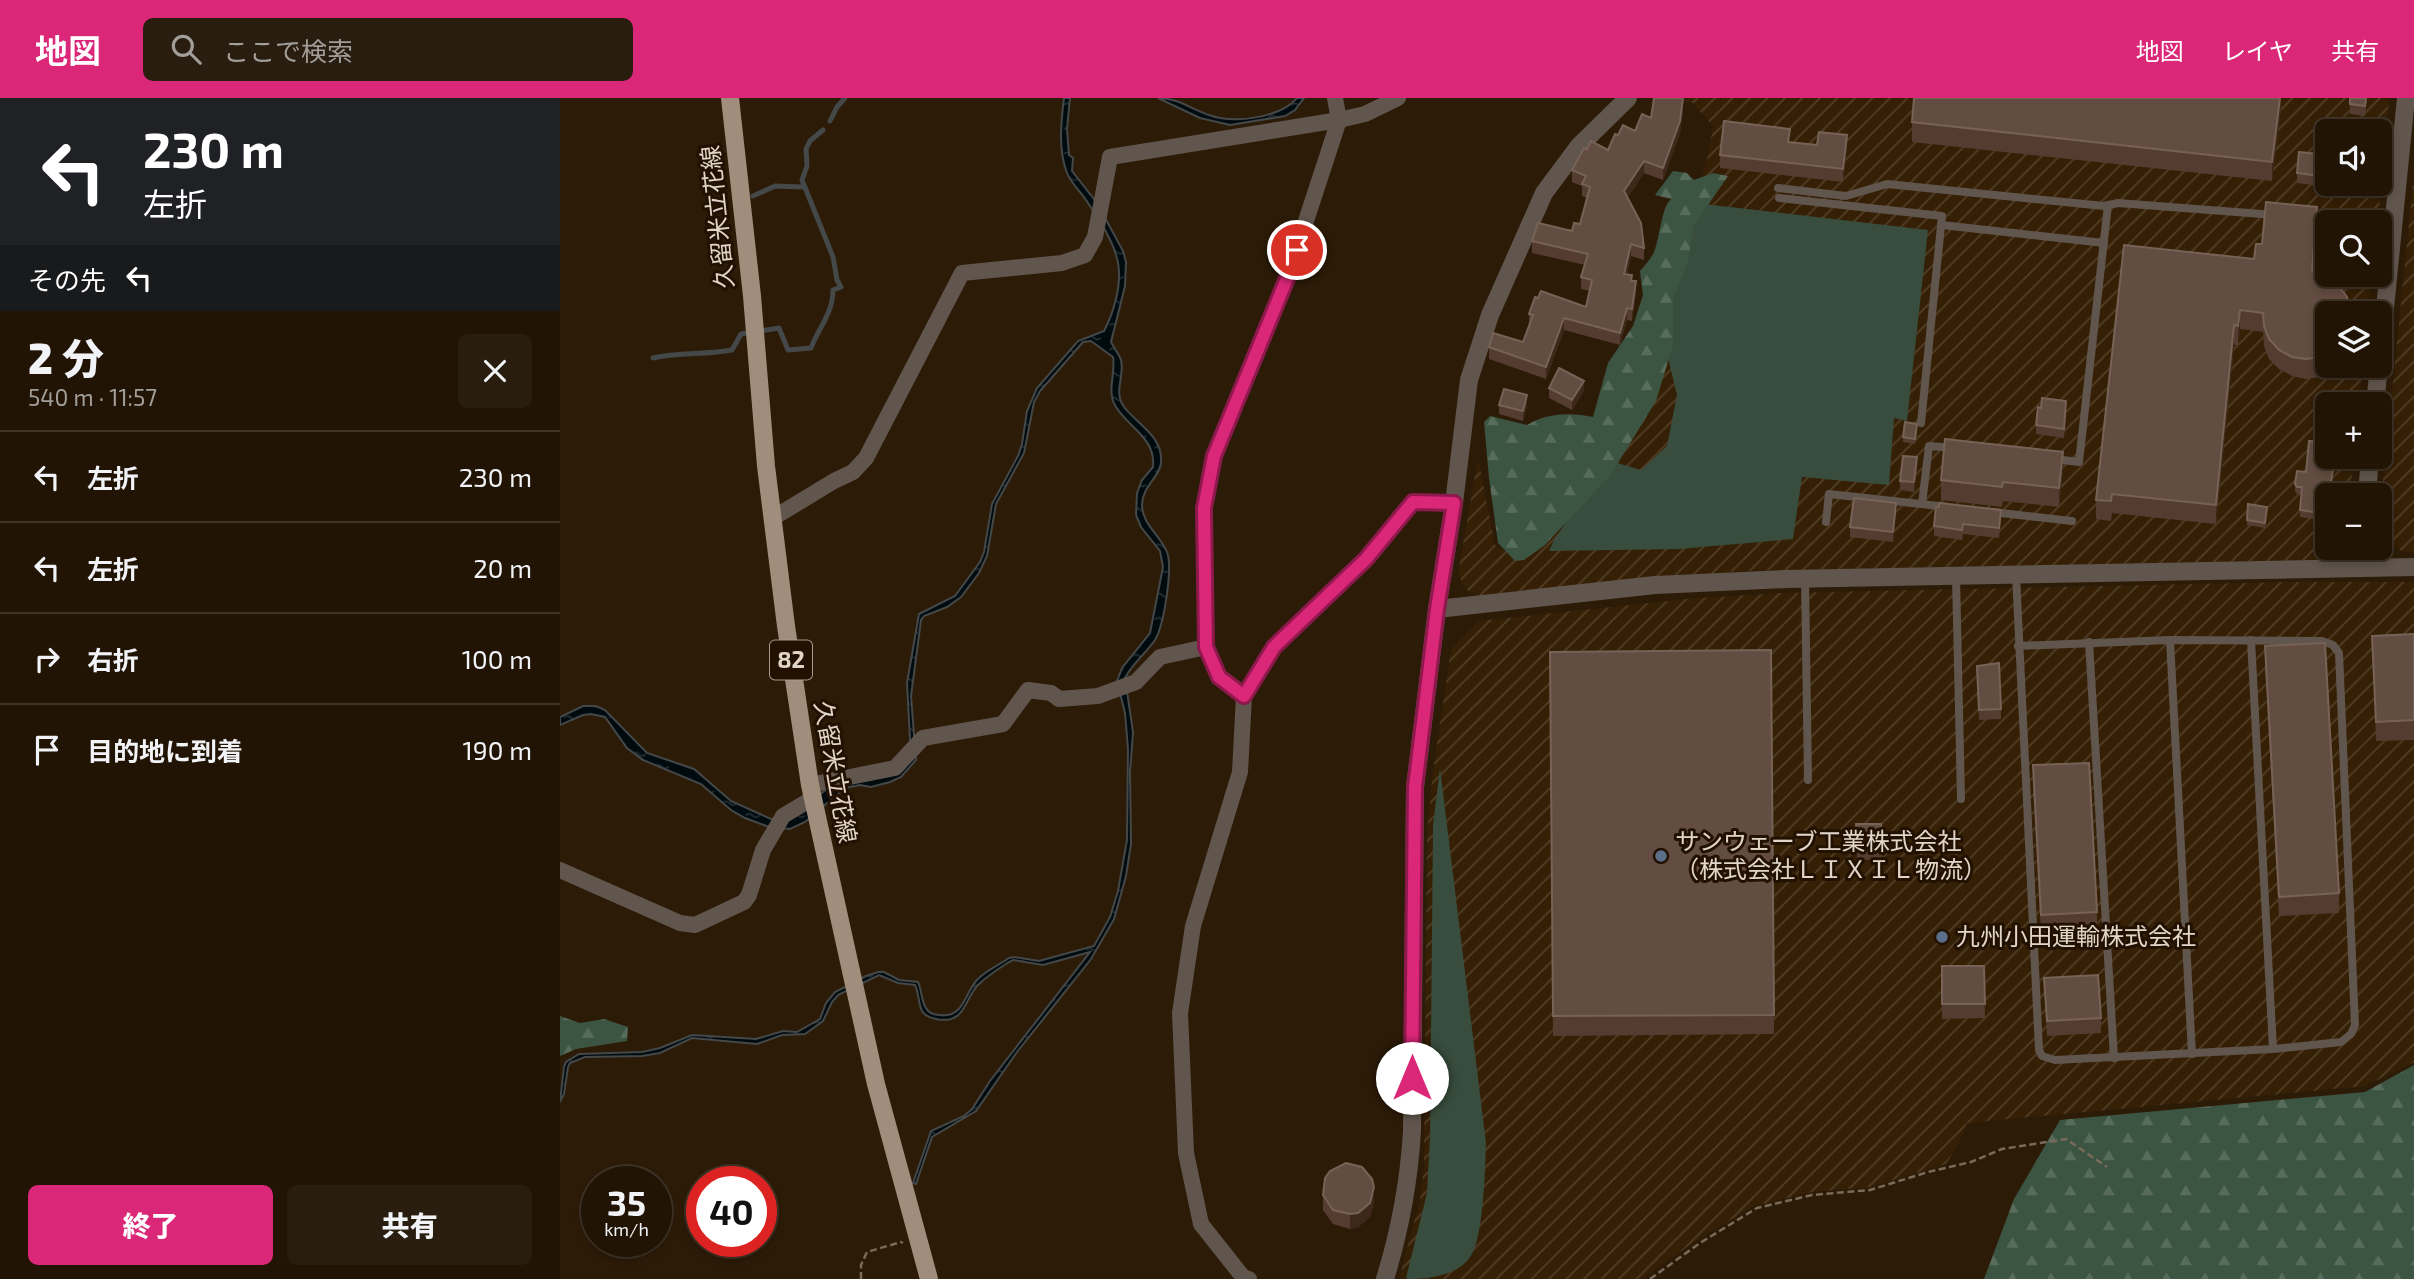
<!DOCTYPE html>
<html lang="ja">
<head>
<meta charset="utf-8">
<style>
  :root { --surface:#211405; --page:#291d0f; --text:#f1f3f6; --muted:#a29e9a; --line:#3e3327; --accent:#db2777 }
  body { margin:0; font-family:"Exo 2","Noto Sans JP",sans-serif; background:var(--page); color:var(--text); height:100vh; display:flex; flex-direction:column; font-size:26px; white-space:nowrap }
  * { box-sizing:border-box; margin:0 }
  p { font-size:23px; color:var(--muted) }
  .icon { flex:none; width:38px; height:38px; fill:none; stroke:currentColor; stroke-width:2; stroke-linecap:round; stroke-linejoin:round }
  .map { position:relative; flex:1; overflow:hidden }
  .details { display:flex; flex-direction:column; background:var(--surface); width:560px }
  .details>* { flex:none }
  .hud { background:#202124; color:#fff; overflow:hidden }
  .tools { position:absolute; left:1755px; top:21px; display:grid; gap:14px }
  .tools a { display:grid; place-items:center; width:77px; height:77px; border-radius:10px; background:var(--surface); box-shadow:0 4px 10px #0003,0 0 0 2px var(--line); font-size:35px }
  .speed { position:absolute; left:21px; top:1068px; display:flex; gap:14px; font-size:35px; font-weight:700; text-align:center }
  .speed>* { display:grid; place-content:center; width:91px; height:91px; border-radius:50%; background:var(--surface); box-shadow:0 4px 10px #0003,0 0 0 2px var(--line); line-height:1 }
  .speed small { font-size:18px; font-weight:400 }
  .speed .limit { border:10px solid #d22; background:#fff; color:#111 }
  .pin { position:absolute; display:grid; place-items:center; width:60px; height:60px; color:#fff; margin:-30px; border:4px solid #fff; border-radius:50%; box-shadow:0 2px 7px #0007 }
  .me { position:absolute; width:77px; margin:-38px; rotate:0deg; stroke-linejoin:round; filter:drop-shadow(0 0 5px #0008) }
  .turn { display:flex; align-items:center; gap:24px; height:147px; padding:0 28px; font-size:32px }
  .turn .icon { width:91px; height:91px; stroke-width:2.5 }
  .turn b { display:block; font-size:49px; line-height:60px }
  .then { display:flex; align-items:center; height:66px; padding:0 28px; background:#0003; gap:14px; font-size:26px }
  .round { display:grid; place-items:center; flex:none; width:74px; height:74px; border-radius:10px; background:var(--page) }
  .overview { display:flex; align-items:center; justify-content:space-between; height:119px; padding:0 28px }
  h1 { font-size:42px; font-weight:800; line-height:52px }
  .button { display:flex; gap:14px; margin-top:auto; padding:14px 28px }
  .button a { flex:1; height:80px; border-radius:10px; background:var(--accent); color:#fff; font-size:28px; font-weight:800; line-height:80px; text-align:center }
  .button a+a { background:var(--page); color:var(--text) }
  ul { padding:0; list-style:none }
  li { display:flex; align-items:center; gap:21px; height:91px; padding:0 28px; border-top:2px solid var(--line) }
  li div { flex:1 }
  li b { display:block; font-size:26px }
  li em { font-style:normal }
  header { display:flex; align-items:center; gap:42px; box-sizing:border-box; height:98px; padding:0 35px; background:var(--accent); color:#fff }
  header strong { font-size:33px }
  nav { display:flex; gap:38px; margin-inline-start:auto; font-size:24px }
  .search { width:490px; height:63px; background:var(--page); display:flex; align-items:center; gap:18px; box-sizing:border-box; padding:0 24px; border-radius:10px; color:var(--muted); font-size:26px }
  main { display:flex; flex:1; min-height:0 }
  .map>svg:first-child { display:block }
  .industrial { fill:url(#industrial-furrows); fill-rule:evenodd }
  .green { fill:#384d3d }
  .forest { fill:url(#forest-firs) }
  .water { fill:url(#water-ripples); stroke:#444848; stroke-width:2 }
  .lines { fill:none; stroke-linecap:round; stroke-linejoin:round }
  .stream { stroke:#444848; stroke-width:5 }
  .path { stroke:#796a5a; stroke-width:2.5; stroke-dasharray:7 3.5; stroke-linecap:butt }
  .service { stroke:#60564d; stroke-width:8 }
  .minor { stroke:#60564d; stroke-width:16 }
  .tertiary { stroke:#60564d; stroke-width:18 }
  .primary { stroke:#a18d7b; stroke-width:18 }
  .wall { fill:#543c31 }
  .shaded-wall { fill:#3d2819 }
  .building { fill:#634c41; stroke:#776256; stroke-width:2 }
  .route-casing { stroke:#8e194d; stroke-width:18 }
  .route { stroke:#db2777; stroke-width:12 }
  .service-dot { fill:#5c6f8a; stroke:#221101; stroke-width:2.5 }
  .labels { text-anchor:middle; stroke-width:6; stroke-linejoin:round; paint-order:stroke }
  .shield { fill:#221101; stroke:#a89a8e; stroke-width:2 }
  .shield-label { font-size:23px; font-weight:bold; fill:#e1d5ca }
  .street-label { font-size:24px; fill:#e1d5ca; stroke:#221101 }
  .poi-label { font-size:24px; fill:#e1d5ca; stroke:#221101; text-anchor:start }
</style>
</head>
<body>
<header>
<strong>地図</strong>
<div class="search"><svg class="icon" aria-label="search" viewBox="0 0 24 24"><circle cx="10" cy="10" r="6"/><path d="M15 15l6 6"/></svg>ここで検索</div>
<nav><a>地図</a><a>レイヤ</a><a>共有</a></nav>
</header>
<main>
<section class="details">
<div class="hud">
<div class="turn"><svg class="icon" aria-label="left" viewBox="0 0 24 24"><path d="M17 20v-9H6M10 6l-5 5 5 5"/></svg><div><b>230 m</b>左折</div></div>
<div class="then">その先<svg class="icon" aria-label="left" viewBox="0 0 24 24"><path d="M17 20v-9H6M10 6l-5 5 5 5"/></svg></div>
</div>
<div class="overview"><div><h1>2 分</h1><p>540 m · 11:57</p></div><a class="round"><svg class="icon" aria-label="close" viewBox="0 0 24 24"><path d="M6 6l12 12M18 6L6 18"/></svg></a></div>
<ul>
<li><svg class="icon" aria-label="left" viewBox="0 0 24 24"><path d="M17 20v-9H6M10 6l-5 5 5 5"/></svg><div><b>左折</b></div><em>230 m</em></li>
<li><svg class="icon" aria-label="left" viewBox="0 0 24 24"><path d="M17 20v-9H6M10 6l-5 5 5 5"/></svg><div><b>左折</b></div><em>20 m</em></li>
<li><svg class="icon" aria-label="right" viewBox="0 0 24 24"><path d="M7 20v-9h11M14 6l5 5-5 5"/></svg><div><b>右折</b></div><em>100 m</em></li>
<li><svg class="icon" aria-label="arrive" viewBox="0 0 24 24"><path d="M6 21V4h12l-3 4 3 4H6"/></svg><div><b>目的地に到着</b></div><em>190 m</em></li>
</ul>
<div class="button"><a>終了</a><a>共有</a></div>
</section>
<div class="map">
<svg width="1854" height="1181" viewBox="0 0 1854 1181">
  <defs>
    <pattern id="industrial-furrows" width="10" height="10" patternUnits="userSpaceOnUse" patternTransform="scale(1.75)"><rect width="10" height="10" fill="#351f05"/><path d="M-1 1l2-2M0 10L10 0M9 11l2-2" fill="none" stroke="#523f28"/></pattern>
    <pattern id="forest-firs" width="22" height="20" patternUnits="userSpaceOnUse" patternTransform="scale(1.75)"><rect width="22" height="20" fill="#3c5442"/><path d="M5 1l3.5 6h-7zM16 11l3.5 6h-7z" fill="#586c5c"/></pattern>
    <pattern id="water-ripples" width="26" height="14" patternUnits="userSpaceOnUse" patternTransform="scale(1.75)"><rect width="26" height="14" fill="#000b10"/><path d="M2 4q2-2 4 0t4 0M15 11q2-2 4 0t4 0" fill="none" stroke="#252e31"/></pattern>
  </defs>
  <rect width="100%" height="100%" fill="#2c1b07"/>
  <g class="industrial">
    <path d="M1085,0H1829L1818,124H1768V177H1812L1808,215H1768V268H1803L1799,306H1768V359H1794L1790,397H1768V450H1777L1766,460L1759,462L1179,473L925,499L908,493L904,489L898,475L918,360L935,447L951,456L980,434L1137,95L1149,54L1153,28L1133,5ZM1768,33H1820V86H1768Z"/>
    <path d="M1854,75V455L1843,454L1826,444L1820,434V413Z"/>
    <path d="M1723,484H1854V964L1805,988L1407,1025L1397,1049L1386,1066L1310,1089L1252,1094L1194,1108L1138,1141L1082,1181H839L860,1102L864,1070L867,733L873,674L891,551L919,523L1126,501L1221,495Z"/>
  </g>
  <g class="green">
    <path d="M1144,106L1368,132L1347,323L1334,320L1329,387L1242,379L1233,441L1119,451L989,453L994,442L1013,414L1037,359L1081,372L1107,348L1117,297L1108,260L1103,187Z"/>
    <path d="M880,670L926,1045C925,1070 924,1146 908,1162C894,1178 868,1181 848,1181L846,1180L867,1095L870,1039L873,727Z"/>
  </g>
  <g class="forest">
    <path d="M1113,73L1127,75L1134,82L1153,75L1168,78L1133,129L1128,164L1113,200V247L1096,303L1050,378L985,447L964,462L955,463L938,445L929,380L924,324L930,318L967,327C985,315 1012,314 1033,319L1048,265L1073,228L1083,197L1080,173C1085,167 1091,161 1094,154C1100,140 1101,110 1111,101L1095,97Z"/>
    <path d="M0,918L20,925L44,921L68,929L67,943L16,951L0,958Z"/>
    <path d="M1854,967V1181H1424L1454,1101L1500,1022L1805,994Z"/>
  </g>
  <g class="water">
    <path d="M504,0H510L507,31L509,57L513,60L512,73L537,105L563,153L566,164L565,188L551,244C554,250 559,256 561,262C565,279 553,293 564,309C577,326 603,338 601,364C601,378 582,388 582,407C582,426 600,437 607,454C613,470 604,527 595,542C586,555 572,566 565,580L573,634L570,674L571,746L566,778L554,821L531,861L457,954L416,1013L372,1039L356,1086L353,1085L371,1033L404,1018L412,1011L430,983L530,854L483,867L453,862L449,864C438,871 427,878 418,887C404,901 406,927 376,921C371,920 365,918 362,913C358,905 359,895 355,887L338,885L319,877L278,897L272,904L263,923L245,936L222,937L197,946L132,940L100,955L82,958L25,959L10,965L8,969L4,996L0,1004L4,969L6,964L19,956L82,954L100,950L132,937L196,941L223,933L237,934L260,921L266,905L275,894L306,878L318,874H324L339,882L358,884C362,892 361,903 366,910C369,916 374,917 380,917C404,920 404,896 417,882C425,873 439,867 449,860L454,859L479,863L534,848L550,819L558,793L567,742L568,651L565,615L557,583L562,570L590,535L603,469L600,453L581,429L576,417L577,395L582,382L593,369C596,340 569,330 556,309C546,294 556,275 553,259L531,243L523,244L480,293L474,304L464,355L436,406L427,458L419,475L401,499L387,509L364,518L361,522L351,598L356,662L341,679L330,684L311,689L300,687L285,690L245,724L230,731L209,729L185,720L171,712L141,686L83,662L67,650L45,619L31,616L23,617L0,627V619L23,608H36L45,612L87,655L134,671L171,703L213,722L242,713L264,693L279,684L351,660L347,585L359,516L395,498L420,464L424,454L432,406L458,358L462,346L467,313L477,290L518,243L544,233C554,214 562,186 558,165C554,143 538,120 526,102C520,93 511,85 507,75C498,52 501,24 504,0Z"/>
    <path d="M598,0C618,0 631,11 649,17C674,26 720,20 737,0H744L735,12L725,18L670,27L640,20Z"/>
  </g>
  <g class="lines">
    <g class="stream">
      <path d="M270,23L277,9L285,0"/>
      <path d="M193,98L215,88L243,89"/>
      <path d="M93,260C119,254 146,257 172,252L181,236L219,230L228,252L251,250C259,229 273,215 273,192L281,189L277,182L273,159L242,82L247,68L246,51L250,43L263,32"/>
    </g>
    <g class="path">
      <path d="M301,1181V1167L307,1154L341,1144L343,1145"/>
      <path d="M1090,1181L1140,1145L1197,1110L1252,1097L1310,1092L1368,1074L1411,1064L1442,1051L1506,1041L1547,1069"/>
    </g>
    <g class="service">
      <path d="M1218,90L1286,98L1327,86L1544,108L1558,105L1715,117"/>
      <path d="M1219,100L1382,118L1361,325"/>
      <path d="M1749,119L1767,121L1772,124"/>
      <path d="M1382,127L1544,145"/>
      <path d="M1494,361L1519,364L1548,107"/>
      <path d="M1362,406L1369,348L1394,350"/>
      <path d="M1432,414L1512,423"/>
      <path d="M1266,424L1269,396L1388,409"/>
      <path d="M1456,477L1479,952L1482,958L1495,962L1713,951L1781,944L1791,936L1795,927L1779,555L1773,547L1762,543L1610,542L1458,548"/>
      <path d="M1396,478L1401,701"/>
      <path d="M1245,480L1248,682"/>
      <path d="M1610,542L1632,956"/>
      <path d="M1691,542L1713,951"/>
      <path d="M1529,544L1554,960"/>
    </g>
    <g class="minor">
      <path d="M213,420L274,383L293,374L306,360L402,175L502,165L525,157L535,139L550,59L779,22L805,16L838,0"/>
      <path d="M684,598L659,579L646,549L644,410L654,358L728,178L779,22L775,0"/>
      <path d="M250,687L335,670L363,640L443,626L468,592L491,595L499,601L538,598L576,584L600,559L646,549"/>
      <path d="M0,772L120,825L135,827L184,804L189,797L203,752L223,718L253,700"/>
      <path d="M689,1181L683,1179L641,1126L626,1055L620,915L633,828L680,674L684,598L714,549L806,462L853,404L894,405"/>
    </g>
    <g class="tertiary">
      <path d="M1820,260L1846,0"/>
      <path d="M1815,306L1819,268"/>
      <path d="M1807,397L1810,359"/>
      <path d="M1799,470L1801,450"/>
      <path d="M877,511L1095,487L1226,481L1854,469"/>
      <path d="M825,1181C840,1132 849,1085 852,1033L855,689L877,511L894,405L909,282L930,217L984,95L1019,48L1068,0"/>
    </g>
    <path class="primary" d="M170,0L192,198L206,368L226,528L250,687L316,986L369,1181"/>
  </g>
  <g class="wall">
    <path d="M1721,0V11L1712,83L1352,44V24Z"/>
    <path d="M1790,0H1807L1805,18L1790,16Z"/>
    <path d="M1123,11L1120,35L1103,82L1084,75L1068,99L1084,150V162L1071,158L1067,177L1072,183L1076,195L1072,223L1067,222L1060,247L1004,232L986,281L929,261V249L963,244L969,228V216L1026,209L1030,193L1021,191V179L1025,167L972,155V143L1012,133L1020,126L1027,100L1022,98V88L1012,84V72L1027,51L1048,52L1058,37L1075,33L1091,20Z"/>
    <path d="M1230,44L1287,50L1283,84L1160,70V57Z"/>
    <path d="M1768,57V86H1776L1775,90L1737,85V75Z"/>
    <path d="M1757,128L1753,174L1774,272L1760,279L1746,281L1732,278L1719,271L1709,261L1704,248L1703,234L1680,231L1678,247H1674L1656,426L1552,415L1551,423L1536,421V402L1694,161L1702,146Z"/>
    <path d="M989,290L1024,293L1012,312L989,300Z"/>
    <path d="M939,307H967L963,323L939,316Z"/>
    <path d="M1481,310L1506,312L1504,340L1476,336V327Z"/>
    <path d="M1357,330L1355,346L1343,344V339Z"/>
    <path d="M1776,359L1770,397H1763L1760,422L1740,419L1741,396H1737L1735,393V386L1746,374Z"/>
    <path d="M1357,369L1354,394L1340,392V383Z"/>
    <path d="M1503,373L1499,409L1443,403L1442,409L1381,402V382Z"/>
    <path d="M1707,413L1705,430L1687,427V422Z"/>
    <path d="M1336,415L1333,444L1290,439V429Z"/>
    <path d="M1441,422L1439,440L1403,436L1402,442L1374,438V428Z"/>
    <path d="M1854,536V642L1816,643L1812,538Z"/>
    <path d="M1705,548L1779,795V815L1719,818L1705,567Z"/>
    <path d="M1211,552L1214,936L993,938L990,554Z"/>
    <path d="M1417,578L1441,611V621L1419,622Z"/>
    <path d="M1473,667L1537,814V833L1481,836L1473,687Z"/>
    <path d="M1296,726H1321L1322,762H1297Z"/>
    <path d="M1382,868H1424L1425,920L1382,921Z"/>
    <path d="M1484,880L1541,920V935L1487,938Z"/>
    <path d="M763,1097L814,1104L810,1119L798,1129L790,1131L773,1126L763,1112Z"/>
  </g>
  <g class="shaded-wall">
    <path d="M1123,0V11L1120,35L1103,82V70Z"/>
    <path d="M1720,0H1721V11L1712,83V64Z"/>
    <path d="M1287,37V50L1283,84V71Z"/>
    <path d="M1084,63V75L1064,105V93Z"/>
    <path d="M1757,109V128L1752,193V173Z"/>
    <path d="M1071,146V158L1064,188V176Z"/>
    <path d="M1076,183V195L1072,223V211Z"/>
    <path d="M1067,210V222L1060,247V235Z"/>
    <path d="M1680,212V231L1678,247V228Z"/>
    <path d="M1004,220V232L986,281V269Z"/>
    <path d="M1674,227V247L1656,426V407Z"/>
    <path d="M1768,255V268H1777L1774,272L1760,279V259Z"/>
    <path d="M1024,283V293L1012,312V302Z"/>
    <path d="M967,297V307L963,323V313Z"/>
    <path d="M1503,354V373L1499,409V390Z"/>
    <path d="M1357,359V369L1354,394V384Z"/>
    <path d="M1775,359H1776L1770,397V390Z"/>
    <path d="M1336,405V415L1333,444V434Z"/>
    <path d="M814,1089V1104L810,1119L798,1129L790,1131V1116Z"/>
  </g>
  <g class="building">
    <path d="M1094,0H1123L1120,23L1103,70L1084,63L1064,93L1081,125L1084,150L1071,146L1064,176L1072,177L1071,183H1076L1072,211L1067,210L1060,235L1004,220L986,269L929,249L933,235L963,244L973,217L969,216L975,199L978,200L981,193L1026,209L1032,182L1021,179L1028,156L972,143L978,125L1012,133L1014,125L1020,126L1030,89L1022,86L1026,78L1012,72L1024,50L1027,51L1031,43L1048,52L1055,36L1058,37L1063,27L1075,33L1082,16L1091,20Z"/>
    <path d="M1354,0H1720L1712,64L1352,24Z"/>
    <path d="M1790,0H1806L1805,8L1790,6Z"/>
    <path d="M1164,23L1230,31L1228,44L1257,47L1259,34L1287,37L1283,71L1160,57Z"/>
    <path d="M1739,54L1768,57V79L1737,75Z"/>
    <path d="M1706,104L1757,109L1752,173L1766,178L1778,187L1787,199L1791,215H1768V255L1760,259L1746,261L1732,259L1719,252L1709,241L1704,228L1703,215L1680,212L1678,228L1674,227L1656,407L1552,396L1551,403L1536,402L1564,147L1694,161L1696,146H1702Z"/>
    <path d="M999,270L1024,283L1012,302L989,290Z"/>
    <path d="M944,291L967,297L963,313L939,307Z"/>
    <path d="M1482,300L1506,303L1504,331L1476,327L1478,309L1481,310Z"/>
    <path d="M1345,324L1357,326L1355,341L1343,339Z"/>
    <path d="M1385,341L1503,354L1499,390L1443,384L1442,389L1381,382Z"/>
    <path d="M1749,343L1768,344V359H1775L1770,390H1763L1760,415L1740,412L1742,389H1737L1735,386L1737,373L1746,374Z"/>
    <path d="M1343,358L1357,359L1354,384L1340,383Z"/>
    <path d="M1294,400L1336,405L1333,434L1290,429Z"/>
    <path d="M1379,405L1441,412L1439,430L1403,426L1402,432L1374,428L1376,409H1379Z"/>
    <path d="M1688,406L1707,409L1705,425L1687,422Z"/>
    <path d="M1854,536V622L1816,624L1812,538Z"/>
    <path d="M1765,545L1779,795L1719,799L1705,548Z"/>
    <path d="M1211,552L1214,917L993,918L990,554Z"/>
    <path d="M1439,565L1441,611L1419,612L1417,568Z"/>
    <path d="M1529,665L1537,814L1481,817L1473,667Z"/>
    <path d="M1296,726H1321L1322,752H1297Z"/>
    <path d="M1382,868H1424L1425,906H1382Z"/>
    <path d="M1538,877L1541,920L1487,923L1484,880Z"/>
    <path d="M786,1065L802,1069L812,1081L814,1089L810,1105L798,1115L790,1116L773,1112L763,1097L765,1080L770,1073Z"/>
  </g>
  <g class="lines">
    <g class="route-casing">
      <path id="route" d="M737,152L728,178L654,358L644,410L646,549L659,579L684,598L714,549L806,461L853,404L894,405L877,511L855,689L852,980"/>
    </g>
    <use href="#route" class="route"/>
  </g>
  <g class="service-dot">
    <circle cx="1101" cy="758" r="7"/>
    <circle cx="1382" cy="839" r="7"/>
  </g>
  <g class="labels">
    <rect class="shield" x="210" y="542.5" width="42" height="39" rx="5"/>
    <g class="shield-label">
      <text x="231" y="570">82</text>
    </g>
    <g class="street-label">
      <text transform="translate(158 119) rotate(-96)" y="8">久留米立花線</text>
      <text transform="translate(275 674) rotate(80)" y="8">久留米立花線</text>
    </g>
    <g class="poi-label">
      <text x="1115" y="752">サンウェーブ工業株式会社<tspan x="1115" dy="28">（株式会社ＬＩＸＩＬ物流）</tspan></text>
      <text x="1396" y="847">九州小田運輸株式会社</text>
    </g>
  </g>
</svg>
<div class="tools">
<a><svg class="icon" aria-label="sound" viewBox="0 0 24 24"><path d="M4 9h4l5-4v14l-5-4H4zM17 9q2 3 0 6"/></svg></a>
<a><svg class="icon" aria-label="search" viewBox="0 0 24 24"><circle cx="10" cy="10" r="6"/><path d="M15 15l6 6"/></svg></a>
<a><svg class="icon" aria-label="layers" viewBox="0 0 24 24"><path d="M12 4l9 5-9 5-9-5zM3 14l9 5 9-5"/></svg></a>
<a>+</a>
<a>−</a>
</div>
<div class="speed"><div>35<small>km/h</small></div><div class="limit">40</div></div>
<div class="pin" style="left:737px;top:152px;background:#d93025"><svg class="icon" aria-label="arrive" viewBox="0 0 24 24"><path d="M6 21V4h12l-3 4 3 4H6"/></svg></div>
<svg class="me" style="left:852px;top:980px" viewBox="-20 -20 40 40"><circle r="19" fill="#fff"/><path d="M0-13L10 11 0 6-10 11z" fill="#db2777"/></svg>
</div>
</main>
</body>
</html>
